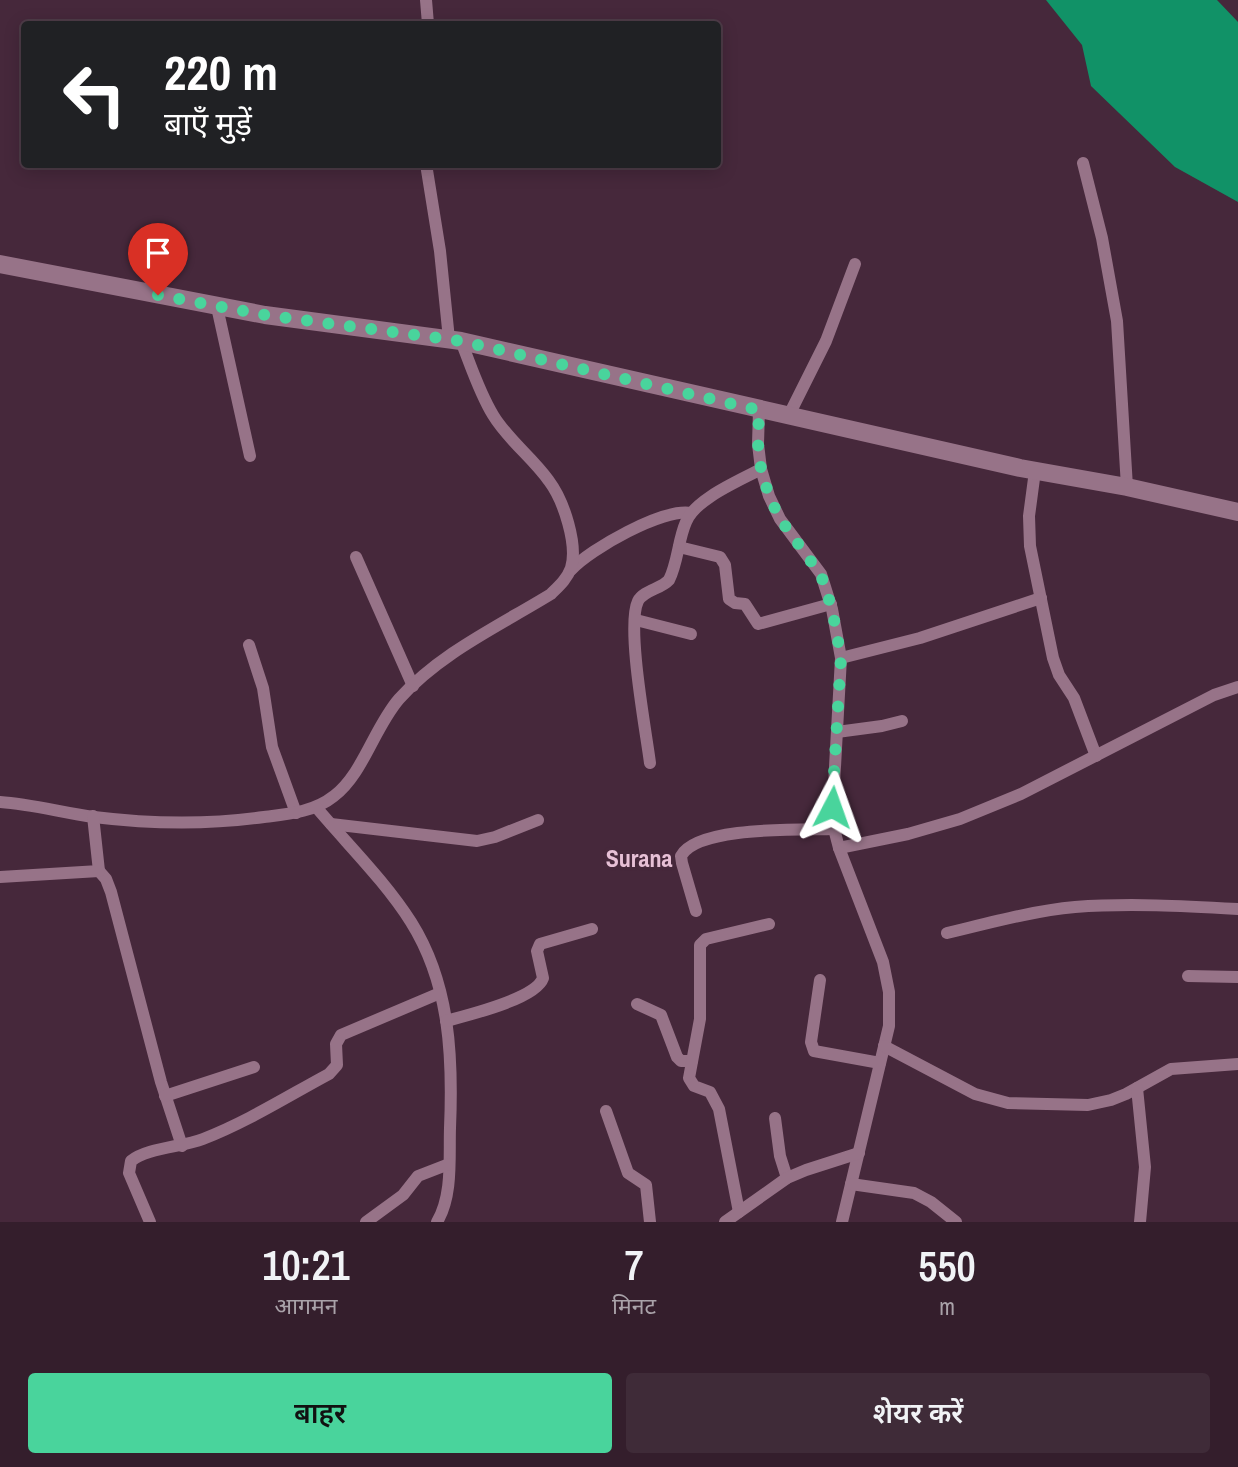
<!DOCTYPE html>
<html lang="hi">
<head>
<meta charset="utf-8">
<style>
  :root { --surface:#341e2c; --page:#3f2b38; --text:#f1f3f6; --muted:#a9a2a9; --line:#4e3c48; --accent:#49d49c }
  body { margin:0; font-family:"Archivo Narrow","Noto Sans Devanagari",sans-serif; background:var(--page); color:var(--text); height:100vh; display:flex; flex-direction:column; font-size:26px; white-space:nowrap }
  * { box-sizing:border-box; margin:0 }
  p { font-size:23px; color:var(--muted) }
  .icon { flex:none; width:38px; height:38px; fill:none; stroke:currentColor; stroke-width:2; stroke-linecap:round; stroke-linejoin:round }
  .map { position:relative; height:1222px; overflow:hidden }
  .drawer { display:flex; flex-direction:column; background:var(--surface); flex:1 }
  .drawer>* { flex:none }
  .top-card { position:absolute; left:21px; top:21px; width:700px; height:147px; border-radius:7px; box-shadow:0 4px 18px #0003,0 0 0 2px var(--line); background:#202124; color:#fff; overflow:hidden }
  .pin { position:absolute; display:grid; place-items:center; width:60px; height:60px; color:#fff; margin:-72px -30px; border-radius:50% 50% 50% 0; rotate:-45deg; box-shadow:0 0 7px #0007 }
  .pin .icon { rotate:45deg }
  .me { position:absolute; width:77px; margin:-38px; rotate:4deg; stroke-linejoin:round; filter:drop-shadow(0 0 5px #0008) }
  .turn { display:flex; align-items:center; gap:24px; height:147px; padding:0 28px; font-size:32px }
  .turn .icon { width:91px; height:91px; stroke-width:2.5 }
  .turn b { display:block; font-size:49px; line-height:60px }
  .eta { display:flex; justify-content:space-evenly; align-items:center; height:119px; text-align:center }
  .eta b { font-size:42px; font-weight:600; line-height:49px }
  .button { display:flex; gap:14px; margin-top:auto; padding:14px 28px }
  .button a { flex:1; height:80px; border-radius:7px; background:var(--accent); color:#111; font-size:28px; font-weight:600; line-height:80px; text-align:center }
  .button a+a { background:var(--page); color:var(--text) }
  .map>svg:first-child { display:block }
  .water { fill:#119267 }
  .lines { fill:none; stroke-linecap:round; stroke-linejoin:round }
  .street { stroke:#977388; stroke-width:12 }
  .secondary { stroke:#977388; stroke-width:18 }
  .route { stroke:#49d49c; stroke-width:12; stroke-dasharray:0 21.6 }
  .labels { text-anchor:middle; stroke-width:7; stroke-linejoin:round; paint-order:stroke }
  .quarter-label { font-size:24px; font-weight:bold; fill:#e7c0d6; stroke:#46283b }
</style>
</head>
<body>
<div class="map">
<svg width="1238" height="1222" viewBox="0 0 1238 1222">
  <rect width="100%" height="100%" fill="#46283b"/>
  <path class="water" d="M1046,0H1217L1238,22V202L1175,167L1091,86L1082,45Z"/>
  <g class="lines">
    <g class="street">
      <path d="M426,0L428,24"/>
      <path d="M1083,163L1102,238L1117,321L1127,487"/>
      <path d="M426,164L440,251L449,339"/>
      <path d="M217,307L250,456"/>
      <path d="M759,410L758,444L761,469L769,496L780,519L821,574L832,609L841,658L832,821L839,848L883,962L889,992V1026L842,1222"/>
      <path d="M789,415L826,341L855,264"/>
      <path d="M1035,471L1029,516L1030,546L1053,658L1059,675L1074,698L1096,756"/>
      <path d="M679,547L720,557L725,565L729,599L735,603L745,604L758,624L831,604"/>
      <path d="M356,557L413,686"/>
      <path d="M571,570C590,549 663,508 691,513"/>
      <path d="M636,620L691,634"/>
      <path d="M249,645L263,688L272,747L296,813"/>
      <path d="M841,658L920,638L1041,598"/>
      <path d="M837,732L882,726L902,721"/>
      <path d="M650,763C646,731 626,626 638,601C644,590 661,589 669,580C678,562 678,540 686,522C695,499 739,481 761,469"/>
      <path d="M0,802C32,804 63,813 94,817C151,824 207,825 264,817C289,814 314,812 334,796C363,774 374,728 399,699C440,653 499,626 551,594C559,586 567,579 571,568C578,545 564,501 549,481C532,457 508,440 493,415C479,392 471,366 461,341"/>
      <path d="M316,807C348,845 385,881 411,922C450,984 453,1057 450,1128C449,1158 453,1195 437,1222"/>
      <path d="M331,824L477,841L495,837L538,820"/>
      <path d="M839,848L908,834L960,819L1021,794L1214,695L1238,687"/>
      <path d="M99,871L106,879L111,892L161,1082L182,1146"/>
      <path d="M0,877L99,871L93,816"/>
      <path d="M696,911L682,863L681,856C697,826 800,830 833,829"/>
      <path d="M947,933C989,923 1032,911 1075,907C1129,903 1184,906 1238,909"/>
      <path d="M1188,976L1238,977"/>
      <path d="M820,980L811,1042L814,1051L880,1063"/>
      <path d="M637,1004L661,1015L677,1057L681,1061H692"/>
      <path d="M446,1021C468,1015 536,999 543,978L537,951L540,944L592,929"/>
      <path d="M884,1046L975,1094L1008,1103L1088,1105L1111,1100L1126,1094L1171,1069L1238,1064"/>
      <path d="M1137,1088L1145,1167L1140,1222"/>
      <path d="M165,1096L254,1067"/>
      <path d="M606,1111L628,1173L646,1185L650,1222"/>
      <path d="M775,1118L780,1156L787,1178"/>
      <path d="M851,1184L914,1193L931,1202L956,1222"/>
      <path d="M739,1212L719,1109L710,1092L694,1086L689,1078L700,1019V945L706,939L769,924"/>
      <path d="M150,1222L129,1173L131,1161C147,1148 182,1147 203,1139C247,1122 288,1096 329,1074L337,1065L336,1044L341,1035L440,993"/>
      <path d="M366,1222L403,1195L418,1176L449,1164"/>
      <path d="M725,1222L787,1178L806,1170L859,1153"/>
    </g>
    <path class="secondary" d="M0,264L265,315L461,341L1020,468L1127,487L1238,512"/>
  </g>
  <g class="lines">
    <path class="route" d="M158,295L265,315L461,341L759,410L758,444L761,469L769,496L780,519L821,575L832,609L841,657L832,807"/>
  </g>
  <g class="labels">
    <g class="quarter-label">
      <text x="639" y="867">Surana</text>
    </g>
  </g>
</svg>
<div class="pin" style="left:158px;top:295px;background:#d93025"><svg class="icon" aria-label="arrive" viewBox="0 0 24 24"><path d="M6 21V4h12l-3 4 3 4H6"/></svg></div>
<svg class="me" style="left:832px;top:807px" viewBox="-20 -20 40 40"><path d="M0-17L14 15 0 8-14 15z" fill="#49d49c" stroke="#fff" stroke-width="4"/></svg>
<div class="top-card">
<div class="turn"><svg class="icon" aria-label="left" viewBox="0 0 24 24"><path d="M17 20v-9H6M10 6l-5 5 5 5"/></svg><div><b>220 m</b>बाएँ मुड़ें</div></div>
</div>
</div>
<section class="drawer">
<div class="eta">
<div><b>10:21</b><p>आगमन</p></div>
<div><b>7</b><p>मिनट</p></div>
<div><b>550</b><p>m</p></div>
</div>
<div class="button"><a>बाहर</a><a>शेयर करें</a></div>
</section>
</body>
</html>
